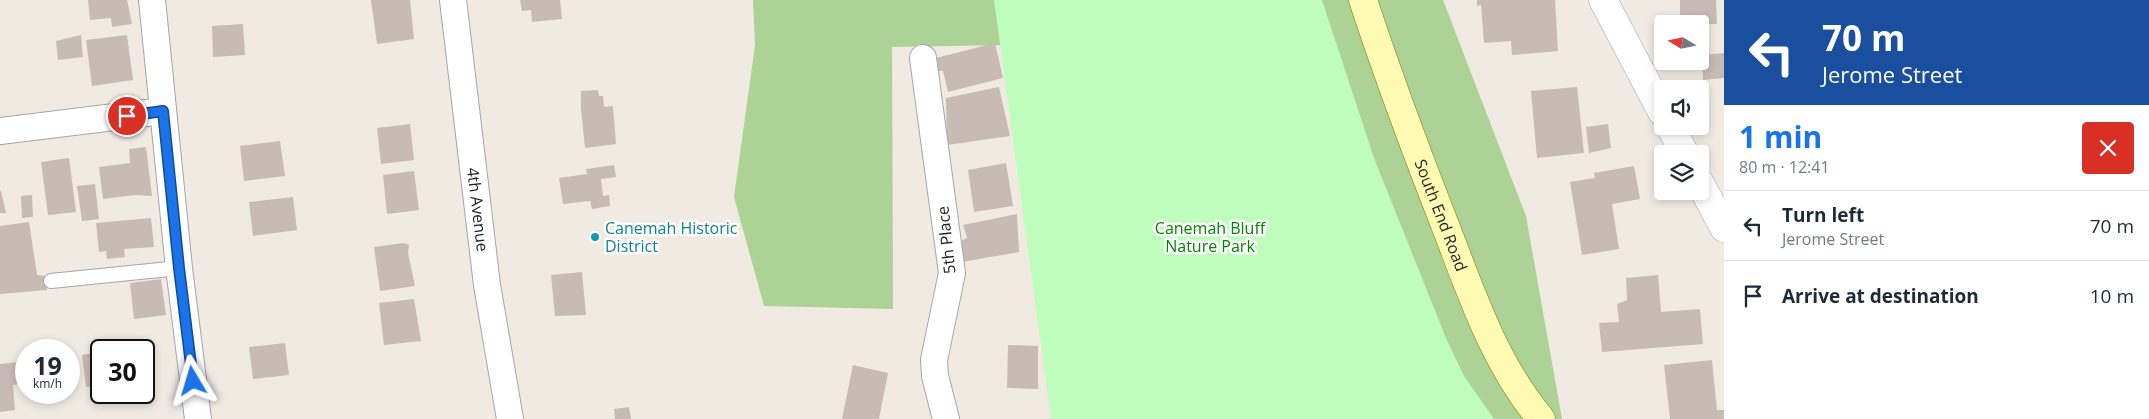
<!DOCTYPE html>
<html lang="en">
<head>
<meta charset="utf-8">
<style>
  :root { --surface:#fff; --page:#f6f6f7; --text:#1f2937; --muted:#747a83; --line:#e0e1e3; --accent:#1a73e8 }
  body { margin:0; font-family:"Open Sans",sans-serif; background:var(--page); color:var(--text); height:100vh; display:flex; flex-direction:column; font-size:19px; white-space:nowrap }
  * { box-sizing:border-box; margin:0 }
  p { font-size:16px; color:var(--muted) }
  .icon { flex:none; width:28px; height:28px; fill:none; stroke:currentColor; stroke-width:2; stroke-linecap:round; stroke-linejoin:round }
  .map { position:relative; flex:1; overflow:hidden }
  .sheet { display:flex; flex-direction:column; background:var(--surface); width:425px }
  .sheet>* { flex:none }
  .guide { background:#1a4fa0; color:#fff; overflow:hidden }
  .needle { width:32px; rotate:280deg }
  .fabs { position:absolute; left:1654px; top:15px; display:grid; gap:10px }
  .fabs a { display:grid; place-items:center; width:55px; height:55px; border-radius:5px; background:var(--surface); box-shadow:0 2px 8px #0003; font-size:25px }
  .speed { position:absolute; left:15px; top:339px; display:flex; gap:10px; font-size:25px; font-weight:700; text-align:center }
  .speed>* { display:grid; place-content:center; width:65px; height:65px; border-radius:50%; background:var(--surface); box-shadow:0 2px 8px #0003; line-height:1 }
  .speed small { font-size:12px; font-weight:400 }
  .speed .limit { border:2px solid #111; border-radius:8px; background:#fff; color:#111 }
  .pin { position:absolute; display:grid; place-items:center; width:42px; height:42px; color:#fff; margin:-21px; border:2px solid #fff; border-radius:50%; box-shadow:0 1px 5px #0007 }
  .me { position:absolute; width:55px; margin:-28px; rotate:353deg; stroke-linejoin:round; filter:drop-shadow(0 0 4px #0008) }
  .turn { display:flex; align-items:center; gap:18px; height:105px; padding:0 15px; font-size:22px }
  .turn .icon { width:65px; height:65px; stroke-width:2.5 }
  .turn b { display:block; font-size:35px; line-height:42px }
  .round { display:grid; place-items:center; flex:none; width:52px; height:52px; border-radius:5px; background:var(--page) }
  .summary { display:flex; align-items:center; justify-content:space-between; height:85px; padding:0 15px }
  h1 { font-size:30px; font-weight:700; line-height:38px; color:var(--accent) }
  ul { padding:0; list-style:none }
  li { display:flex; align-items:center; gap:15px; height:70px; padding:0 15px; border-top:1px solid var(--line) }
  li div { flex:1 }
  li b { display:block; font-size:19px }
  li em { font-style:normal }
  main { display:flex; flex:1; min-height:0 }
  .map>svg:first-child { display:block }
  .forest { fill:#add295 }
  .park { fill:#befdbc }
  .building { fill:#c8bbb6 }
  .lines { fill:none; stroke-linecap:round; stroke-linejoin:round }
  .service-casing { stroke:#a5a5a5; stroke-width:16 }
  .minor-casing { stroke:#a5a5a5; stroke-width:28 }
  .tertiary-casing { stroke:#a5a5a5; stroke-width:29 }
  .secondary-casing { stroke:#797900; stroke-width:29 }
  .service { stroke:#fff; stroke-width:14 }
  .minor { stroke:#fff; stroke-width:26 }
  .tertiary { stroke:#fff; stroke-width:28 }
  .secondary { stroke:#fefab3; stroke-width:28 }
  .route-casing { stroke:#114b97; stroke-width:12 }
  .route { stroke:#1a73e8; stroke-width:9 }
  .culture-dot { fill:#0f9aa8; stroke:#fff; stroke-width:2 }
  .labels { text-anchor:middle; stroke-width:5; stroke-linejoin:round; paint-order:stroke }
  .street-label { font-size:16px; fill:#1e1e1e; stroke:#fff }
  .culture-label { font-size:16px; fill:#0d838f; stroke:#fff; text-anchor:start }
  .park-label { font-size:16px; fill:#068304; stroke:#fff }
</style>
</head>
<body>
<main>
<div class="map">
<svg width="1724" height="419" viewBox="0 0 1724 419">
  <rect width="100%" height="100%" fill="#f0eae3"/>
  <path class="forest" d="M753,0H1443L1526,216L1562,419H1058L1009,45L892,47L893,309L764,306L734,197L755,45Z"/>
  <path class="park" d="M994,0H1322L1374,158L1446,338L1464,376L1494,419H1051Z"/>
  <g class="building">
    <path d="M88,0H127L132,24L112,27L111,18L90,20Z"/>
    <path d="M371,0H410L414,39L377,44Z"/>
    <path d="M520,0H560L562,19L532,22L531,10L522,11Z"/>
    <path d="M1477,0H1555L1558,51L1512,55L1511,41L1484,43L1481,5L1477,6Z"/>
    <path d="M1680,0H1716L1717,24H1680Z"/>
    <path d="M243,24L245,55L213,57L212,26Z"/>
    <path d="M81,35L83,57L58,60L56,41Z"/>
    <path d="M127,35L133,80L92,86L86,40Z"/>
    <path d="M995,43L1003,78L948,92L943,71H933L932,59Z"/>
    <path d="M1724,53V78L1703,80L1702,55Z"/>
    <path d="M999,87L1010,136L947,145L946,98Z"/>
    <path d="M1577,87L1584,153L1537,158L1531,91Z"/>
    <path d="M598,90L599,96H603L604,107L613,106L616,144L585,148L581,109V91Z"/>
    <path d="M410,124L414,160L381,164L377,128Z"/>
    <path d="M1608,124L1611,148L1589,153L1586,127Z"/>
    <path d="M280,141L285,176L244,181L240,146Z"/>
    <path d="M146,147L152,196L135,195L103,199L99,167L130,163L129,149Z"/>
    <path d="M69,158L76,212L48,215L41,162Z"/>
    <path d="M1006,163L1013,206L974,212L968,170Z"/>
    <path d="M614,165L616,177L601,179L603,196L609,195L610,206L592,209L590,201L563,204L559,178L587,174L586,169Z"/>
    <path d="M1634,166L1640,199L1612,204L1619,249L1582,255L1570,182L1595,178L1594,173Z"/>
    <path d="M414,171L419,210L387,214L383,175Z"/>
    <path d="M95,184L99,219L82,221L77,186Z"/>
    <path d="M0,191H1L6,213H0Z"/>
    <path d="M32,195L33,217L22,218L21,196Z"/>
    <path d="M293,197L297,230L253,236L249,202Z"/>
    <path d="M1017,214L1019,252L962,262L961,241L967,238L963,225Z"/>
    <path d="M151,218L154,247L124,249L125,257L107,259L106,251L99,252L96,223Z"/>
    <path d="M29,222L37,275L45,276L47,290L0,294V226Z"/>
    <path d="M404,243L409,245L408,253L415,286L380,291L374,247Z"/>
    <path d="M582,272L586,315L555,316L551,275Z"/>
    <path d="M1658,275L1661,312L1700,309L1703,344L1602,352L1599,323L1619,322L1617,304L1627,300L1626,278Z"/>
    <path d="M161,279L166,315L134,319L130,283Z"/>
    <path d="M414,299L421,341L384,345L379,303Z"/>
    <path d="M285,343L289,375L253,379L249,347Z"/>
    <path d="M114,345V350H101V386L86,387L82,355L99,352L98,347Z"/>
    <path d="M1008,345L1038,346V389L1007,388Z"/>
    <path d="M1712,360L1717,410H1724V419H1670L1664,365Z"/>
    <path d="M18,362L20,384L13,385L15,410L0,412V364Z"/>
    <path d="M853,365L888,373L879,419H842Z"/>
    <path d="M629,407L631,419H615L614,409Z"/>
  </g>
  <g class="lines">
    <g class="service-casing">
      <path id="service" d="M51,281L179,268"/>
    </g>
    <g class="minor-casing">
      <g id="minor">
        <path d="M152,0L179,268L198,419"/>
        <path id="s1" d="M453,0L487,285L510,419"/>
        <path d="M923,58L952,273L934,360L935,376L946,419"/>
        <path d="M0,131L163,111"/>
      </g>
    </g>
    <g class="tertiary-casing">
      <g id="tertiary">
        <path d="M1603,0L1662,112"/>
        <path d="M1670,126L1685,154"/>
        <path d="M1700,183L1724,228"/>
      </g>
    </g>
    <g class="secondary-casing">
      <g id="secondary">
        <path id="s2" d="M1363,0C1388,76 1416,151 1445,225C1471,292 1494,363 1541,419"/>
      </g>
    </g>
    <use href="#service" class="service"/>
    <use href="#minor" class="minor"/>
    <use href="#tertiary" class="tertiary"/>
    <use href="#secondary" class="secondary"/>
  </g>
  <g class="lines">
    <g class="route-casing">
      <path id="route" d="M127,116L163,111L179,268L193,381"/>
    </g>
    <use href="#route" class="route"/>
  </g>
  <circle class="culture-dot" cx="595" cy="237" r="5"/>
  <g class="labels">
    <g class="street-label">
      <text dy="6" stroke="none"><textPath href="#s1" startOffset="211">4th Avenue</textPath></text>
      <text dy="6" stroke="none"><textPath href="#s2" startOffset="229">South End Road</textPath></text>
      <text transform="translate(946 240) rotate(-96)" y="6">5th Place</text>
    </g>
    <g class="culture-label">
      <text x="605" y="234">Canemah Historic<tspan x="605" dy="18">District</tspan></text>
    </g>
    <g class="park-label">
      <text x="1210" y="234">Canemah Bluff<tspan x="1210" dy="18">Nature Park</tspan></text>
    </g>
  </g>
</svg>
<div class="fabs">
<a><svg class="needle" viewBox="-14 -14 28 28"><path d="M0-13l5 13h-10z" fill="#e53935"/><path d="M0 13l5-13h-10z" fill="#747a83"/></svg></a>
<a><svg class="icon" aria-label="sound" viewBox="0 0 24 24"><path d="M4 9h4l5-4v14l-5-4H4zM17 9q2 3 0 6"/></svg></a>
<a><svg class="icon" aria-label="layers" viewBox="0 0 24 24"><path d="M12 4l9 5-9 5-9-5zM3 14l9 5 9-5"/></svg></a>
</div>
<div class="speed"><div>19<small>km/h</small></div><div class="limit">30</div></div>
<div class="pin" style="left:127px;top:116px;background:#d93025"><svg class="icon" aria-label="arrive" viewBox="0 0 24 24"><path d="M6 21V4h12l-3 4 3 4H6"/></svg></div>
<svg class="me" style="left:193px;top:381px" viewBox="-20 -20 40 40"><path d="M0-17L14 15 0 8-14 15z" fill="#1a73e8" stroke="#fff" stroke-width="4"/></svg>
</div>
<section class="sheet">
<div class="guide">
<div class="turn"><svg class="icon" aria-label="left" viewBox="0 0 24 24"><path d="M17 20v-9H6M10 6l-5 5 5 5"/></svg><div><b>70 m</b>Jerome Street</div></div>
</div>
<div class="summary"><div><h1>1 min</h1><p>80 m · 12:41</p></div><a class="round" style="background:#d93025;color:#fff"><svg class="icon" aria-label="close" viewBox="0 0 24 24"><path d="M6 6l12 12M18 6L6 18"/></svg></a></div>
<ul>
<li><svg class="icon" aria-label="left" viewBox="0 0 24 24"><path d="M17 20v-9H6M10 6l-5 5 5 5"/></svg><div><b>Turn left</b><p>Jerome Street</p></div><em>70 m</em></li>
<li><svg class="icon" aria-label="arrive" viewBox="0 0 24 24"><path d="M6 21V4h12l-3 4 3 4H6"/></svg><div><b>Arrive at destination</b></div><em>10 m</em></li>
</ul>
</section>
</main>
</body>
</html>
